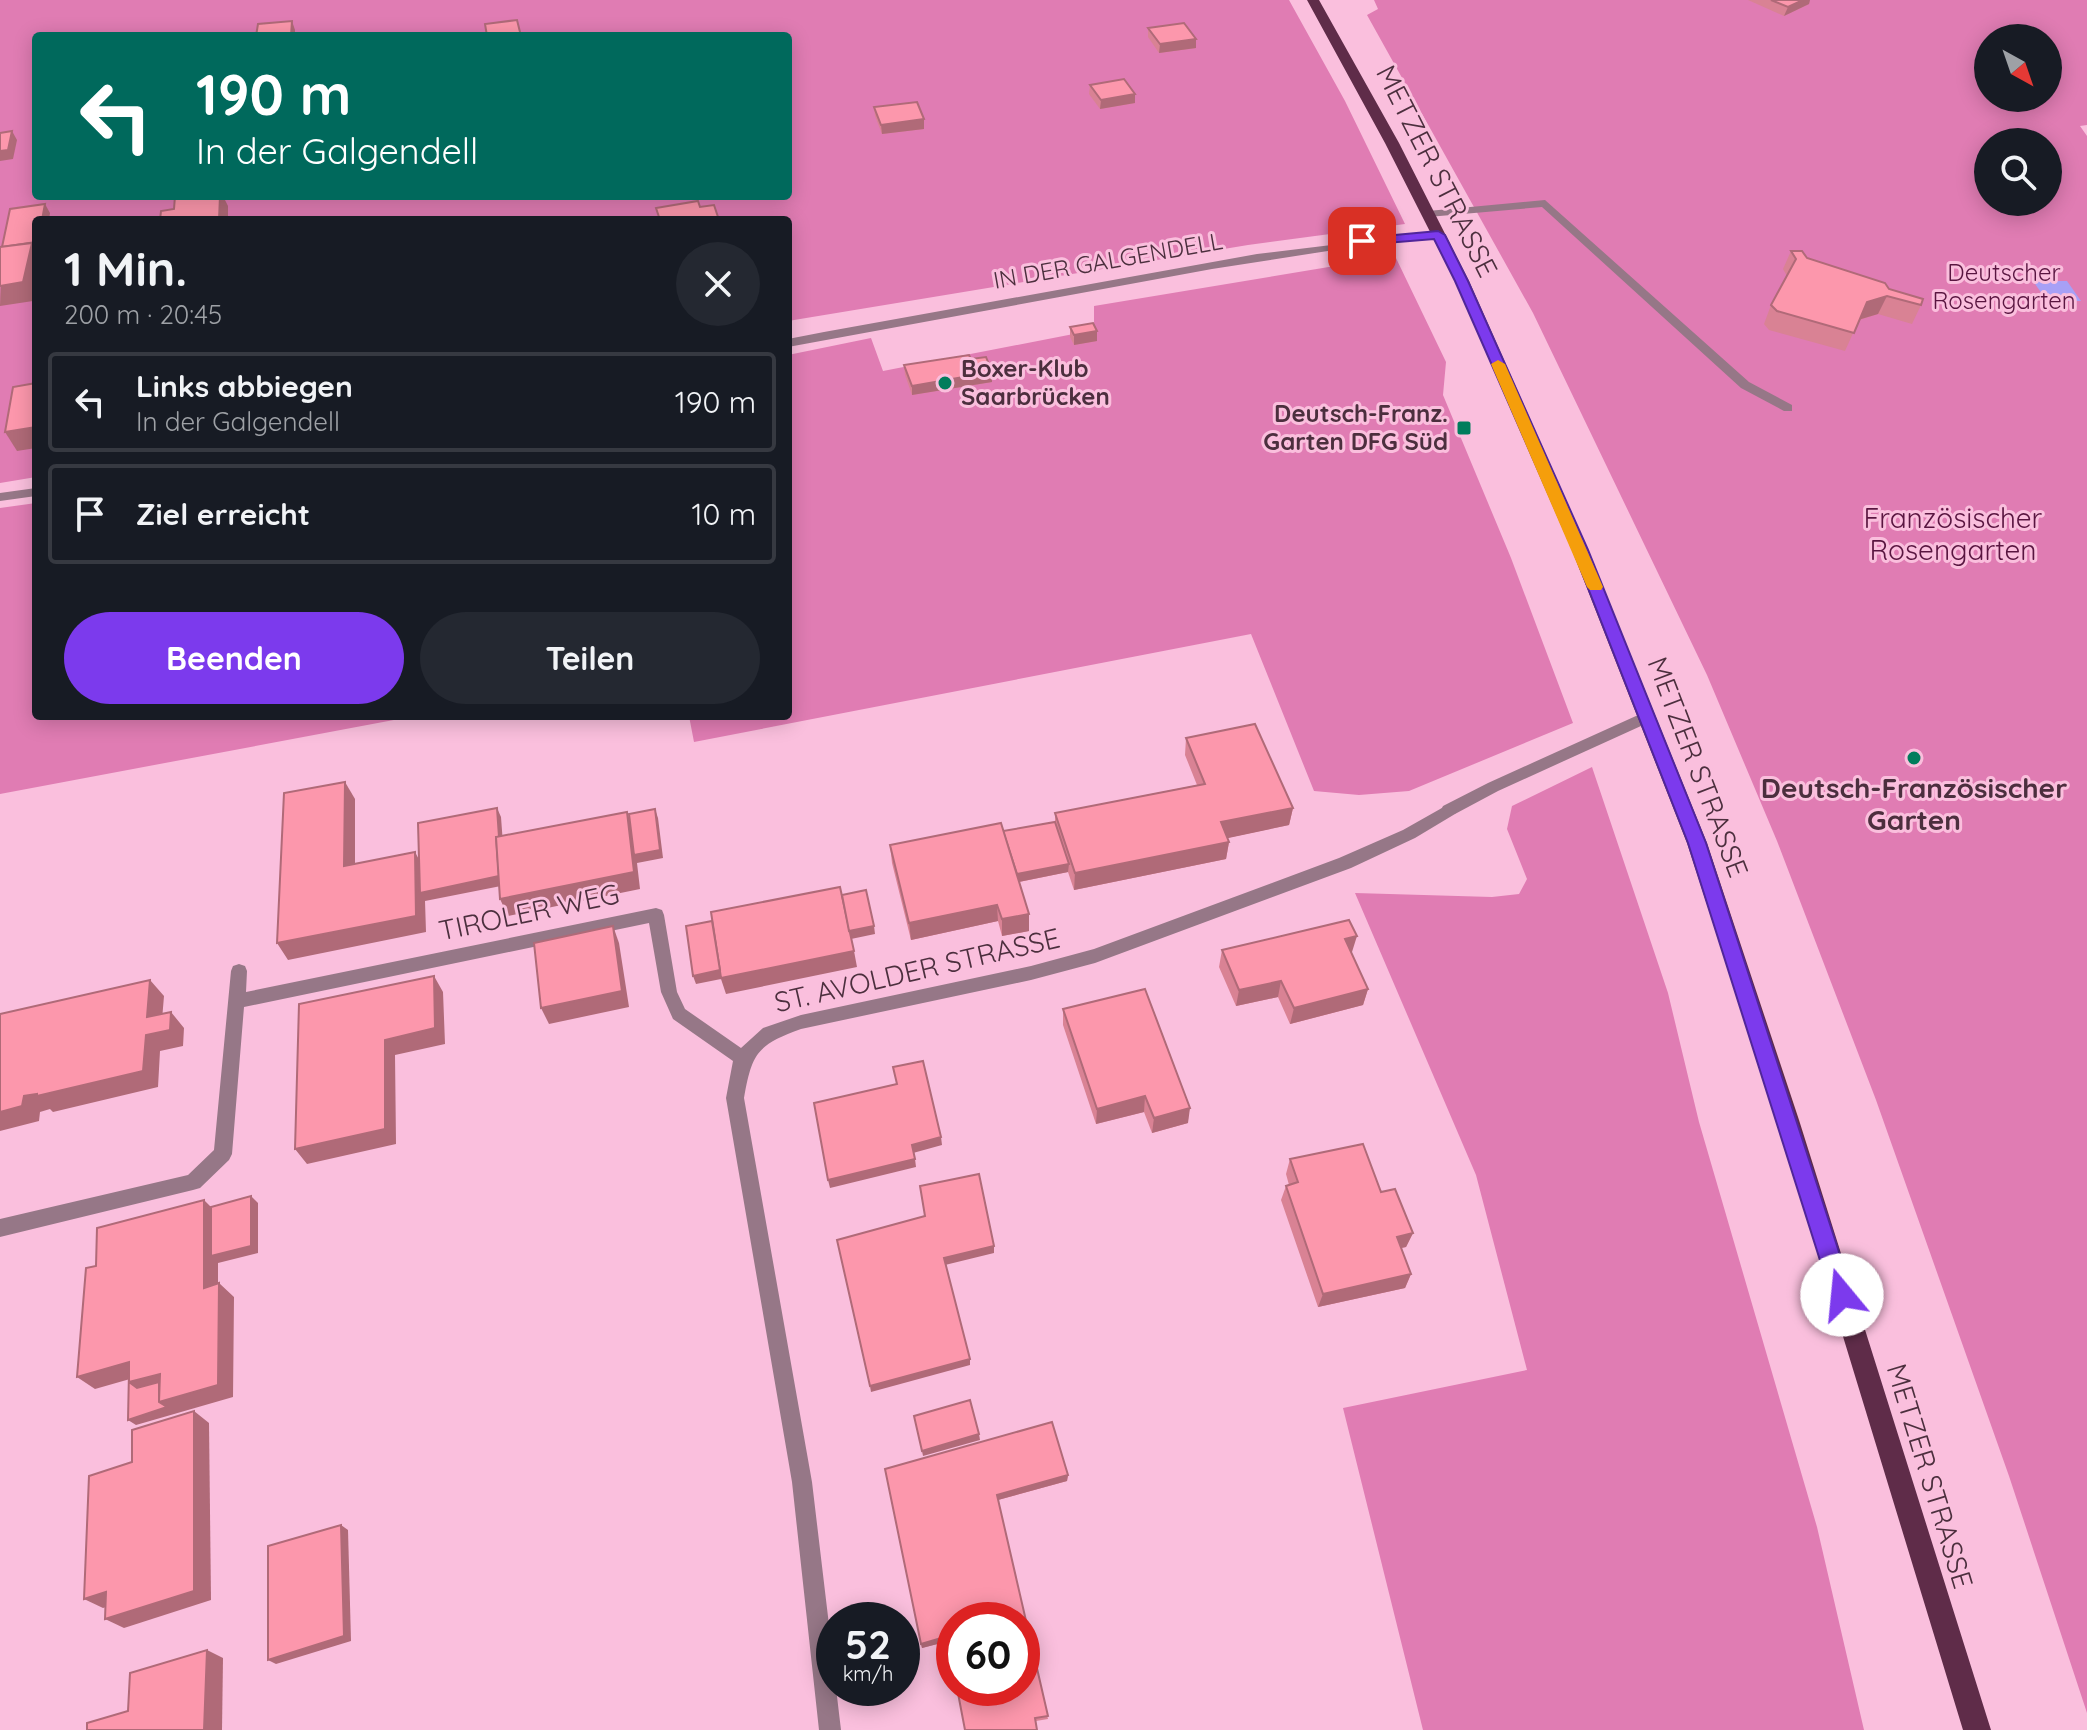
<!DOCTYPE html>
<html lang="de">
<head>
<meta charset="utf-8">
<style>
  :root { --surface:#171b24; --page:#242831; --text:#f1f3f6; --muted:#9ea1a6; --line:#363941; --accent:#7c3aed }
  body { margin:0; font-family:Quicksand,sans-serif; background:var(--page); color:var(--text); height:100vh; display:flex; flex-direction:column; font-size:30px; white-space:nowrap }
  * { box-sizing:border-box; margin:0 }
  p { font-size:26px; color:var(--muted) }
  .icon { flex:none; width:44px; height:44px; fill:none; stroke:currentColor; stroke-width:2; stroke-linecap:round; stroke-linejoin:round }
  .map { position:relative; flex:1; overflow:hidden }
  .side { position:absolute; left:32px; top:216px; width:760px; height:504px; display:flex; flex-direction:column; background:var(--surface); border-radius:8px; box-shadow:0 4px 20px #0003 }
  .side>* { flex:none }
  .hud { position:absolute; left:32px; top:32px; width:760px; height:168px; border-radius:8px; box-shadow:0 4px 20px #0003; background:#00695c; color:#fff; overflow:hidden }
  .needle { width:52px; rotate:140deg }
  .fabs { position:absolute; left:1974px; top:24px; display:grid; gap:16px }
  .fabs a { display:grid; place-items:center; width:88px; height:88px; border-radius:50%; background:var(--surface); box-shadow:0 4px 20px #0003; font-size:40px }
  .speed { position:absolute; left:816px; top:1602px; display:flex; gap:16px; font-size:40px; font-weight:700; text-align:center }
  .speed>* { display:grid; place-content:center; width:104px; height:104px; border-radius:50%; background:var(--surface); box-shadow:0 4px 20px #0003; line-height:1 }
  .speed small { font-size:20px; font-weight:400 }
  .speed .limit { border:12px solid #d22; background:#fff; color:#111 }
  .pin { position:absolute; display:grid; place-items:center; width:68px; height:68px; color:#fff; margin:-34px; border-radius:16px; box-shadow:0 4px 12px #0006 }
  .me { position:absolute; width:88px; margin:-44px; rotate:343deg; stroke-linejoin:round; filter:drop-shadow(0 0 6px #0008) }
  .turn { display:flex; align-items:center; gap:28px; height:168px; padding:0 32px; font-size:36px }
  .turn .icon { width:104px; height:104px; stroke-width:2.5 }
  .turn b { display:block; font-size:56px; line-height:68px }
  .round { display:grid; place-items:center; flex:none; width:84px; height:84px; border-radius:42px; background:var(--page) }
  .summary { display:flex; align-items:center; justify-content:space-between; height:136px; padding:0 32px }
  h1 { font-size:48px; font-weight:700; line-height:60px }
  .cta { display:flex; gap:16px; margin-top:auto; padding:16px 32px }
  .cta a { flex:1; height:92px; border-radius:48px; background:var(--accent); color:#fff; font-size:32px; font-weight:700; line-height:92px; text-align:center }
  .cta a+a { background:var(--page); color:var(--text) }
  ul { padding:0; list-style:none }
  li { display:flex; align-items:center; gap:24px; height:100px; margin:0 16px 12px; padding:0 16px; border:4px solid var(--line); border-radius:8px }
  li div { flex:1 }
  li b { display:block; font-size:30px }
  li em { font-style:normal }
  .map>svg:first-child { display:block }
  .green { fill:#e07cb3; fill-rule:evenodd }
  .water { fill:#a7a0f6 }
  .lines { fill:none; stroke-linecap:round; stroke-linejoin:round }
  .lane { fill:#967787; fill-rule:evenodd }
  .street { fill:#967787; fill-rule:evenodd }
  .primary { fill:#5f2c49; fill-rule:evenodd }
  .wall { fill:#d98294 }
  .shaded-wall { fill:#b06a78 }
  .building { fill:#fc97ac; stroke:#b06a78; stroke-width:2 }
  .route { fill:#7c3aed; stroke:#51269a; stroke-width:2 }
  .slow { fill:#f59e0b }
  .poi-dot { fill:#007d5c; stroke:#fabfdd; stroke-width:3 }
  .labels { text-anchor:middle; stroke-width:6; stroke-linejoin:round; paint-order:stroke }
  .far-street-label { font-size:24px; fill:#4c2f3e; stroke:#fabfdd }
  .far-park-label { font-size:24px; fill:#591540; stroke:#fabfdd }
  .far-poi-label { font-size:24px; font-weight:bold; fill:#4c2f3e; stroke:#fabfdd; text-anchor:start }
  .street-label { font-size:28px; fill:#4c2f3e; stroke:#fabfdd }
  .park-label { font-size:28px; fill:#591540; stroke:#fabfdd }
  .poi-label { font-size:28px; font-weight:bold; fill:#4c2f3e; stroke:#fabfdd }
</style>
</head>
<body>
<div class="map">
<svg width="2087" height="1730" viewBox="0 0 2087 1730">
  <rect width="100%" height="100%" fill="#fabfdd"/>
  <g class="green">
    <path d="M0,0H1289L1345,101L1405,224L1248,245L788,321V220H36V477L0,483ZM36,36H788V196H36Z"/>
    <path d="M1374,0H2087V125L2080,126L2087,136V1713L2009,1476L1876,1100L1777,841L1707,675L1533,313L1367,15L1378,9ZM1988,38H2048V98H1988ZM1988,142H2048V202H1988Z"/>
    <path d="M1395,256L1446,362L1443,395L1511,558L1573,723L1409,791L1359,795L1314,791L1251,634L694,742L689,716H788V355L871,338L883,371L1094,330V306Z"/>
    <path d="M36,503V716H415L0,794V508Z"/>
    <path d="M1592,767L1668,993L1699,1122L1817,1527L1864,1730H1423L1343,1408L1527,1370L1476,1175L1355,893L1492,897L1519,894L1527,879L1507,829L1512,806Z"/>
  </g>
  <path class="water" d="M2033,281H2067L2081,301H2047Z"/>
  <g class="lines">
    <g class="lane">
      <path d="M1545,200L1749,382L1792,405V411H1784L1741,388L1542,207L1428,217L1423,214L1428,211Z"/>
      <path d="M1647,711L1652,713L1654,717L1652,721L1498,791L1455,814H1443L1441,810L1443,806L1488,783Z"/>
    </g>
    <g class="street">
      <path d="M1438,232L1444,235L1442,237L1347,248L1212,269L788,347V339L824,332L1257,254Z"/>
      <path d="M36,488V496L0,501V493Z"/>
      <path d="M1449,804L1455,806L1457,810L1455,814L1415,838L1351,868L1095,963L1031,980L801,1029C757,1045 752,1053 744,1098L812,1482L834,1667V1688H836L841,1730H819L792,1482L726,1098L733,1061L673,1019L661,992L649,923L244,1007L232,1154L229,1160L200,1188L193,1190L0,1237V1219L188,1175L214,1150L231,971L233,966L239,964L245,966L247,971L246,992L656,908L662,910L664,915L677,992L685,1009L741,1048L763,1028L801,1015L1031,966L1094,949L1339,858L1403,830Z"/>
    </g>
    <path class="primary" d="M1307,0H1319L1399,143L1469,281L1588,550L1707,843L1799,1120L1991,1730H1963L1777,1120L1687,843L1572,550L1455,281L1385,143Z"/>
  </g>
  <g class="wall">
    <path d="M1748,0H1810L1809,4L1784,16Z"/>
    <path d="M1148,28L1196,39V48L1159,53L1148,37Z"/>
    <path d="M1090,85L1135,94V103L1100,109L1089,94Z"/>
    <path d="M874,107L924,119V129L882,134L875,116Z"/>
    <path d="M1791,251L1807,258L1889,289L1921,305L1912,324L1878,314L1859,320L1845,351L1769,330L1764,324L1771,305L1787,276L1783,269Z"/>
    <path d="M1070,327L1097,341L1074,345L1070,337Z"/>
    <path d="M971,359L992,382L912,395L905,375L904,365Z"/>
    <path d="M1186,738L1293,808L1289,825L1227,838L1229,842L1226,859L1074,890L1068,872L1019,882L1029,914V931L1002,936L998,921L911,940L892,863L890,845L1003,831L1055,822V813L1197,785L1185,755Z"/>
    <path d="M1222,950L1352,952L1351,953L1368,989L1363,1005L1290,1024L1278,997L1236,1006L1219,967Z"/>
    <path d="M1063,1009L1188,1123L1152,1133L1144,1112L1096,1124L1063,1025Z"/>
    <path d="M1290,1159L1381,1192L1413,1233L1406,1247L1401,1248L1411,1274L1405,1288L1318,1307L1281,1200L1286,1186L1289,1185L1286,1174Z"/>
    <path d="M885,1469L1068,1475L1067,1481L998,1500L1048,1719L1036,1721L949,1641L922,1648Z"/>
  </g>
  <g class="shaded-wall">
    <path d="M1803,0H1810L1809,4L1784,16L1788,7Z"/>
    <path d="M292,21L295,30V36H291Z"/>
    <path d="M1196,39V48L1159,53L1160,44Z"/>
    <path d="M1135,94V103L1100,109L1101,100Z"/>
    <path d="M924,119V129L882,134L881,125Z"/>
    <path d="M12,131L17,140L13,159L0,161V151Z"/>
    <path d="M220,196H223L228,206V220H219Z"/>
    <path d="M45,204L50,213L49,220H42Z"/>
    <path d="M36,242V289L33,301L0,306L2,247Z"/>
    <path d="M1887,296L1878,314L1858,320L1867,302Z"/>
    <path d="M1097,331V341L1074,345V335Z"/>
    <path d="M992,372V382L912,395V386Z"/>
    <path d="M36,427V448L17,451L5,432Z"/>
    <path d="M345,782L355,799V884L344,866Z"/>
    <path d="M497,808L501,817L506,885L425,901L426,932L288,960L277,943L415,852L424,869Z"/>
    <path d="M1293,808L1289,825L1219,840L1221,822Z"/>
    <path d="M655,809L658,818L663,858L637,863L640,889L508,916L500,899L627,812L633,829Z"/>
    <path d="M1229,842L1226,859L1074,890L1075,873Z"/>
    <path d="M1069,864L1068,872L1014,883V874Z"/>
    <path d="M997,905L998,921L911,940L909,923Z"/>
    <path d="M1029,914V931L1002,936V919Z"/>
    <path d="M613,926L619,943L629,1007L549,1024L541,1008Z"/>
    <path d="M874,926L875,934L851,939L849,931Z"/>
    <path d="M1357,936L1352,952L1340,956L1345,939Z"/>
    <path d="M854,951L857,967L726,994L721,979L696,984L693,976L721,970Z"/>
    <path d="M434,976L443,992L445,1044L395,1055L396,1144L307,1164L295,1149L385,1040Z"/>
    <path d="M150,980L164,996L161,1032L171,1012L184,1028L183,1046L160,1051L158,1087L53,1112L50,1109L40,1112L39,1121L0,1131V1112L147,1017Z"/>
    <path d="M1281,981L1278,997L1236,1006L1239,990Z"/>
    <path d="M1368,989L1363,1005L1290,1024L1294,1008Z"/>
    <path d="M1145,1096L1144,1112L1096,1124L1097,1109Z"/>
    <path d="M1190,1108L1188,1123L1152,1133L1154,1118Z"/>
    <path d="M941,1137L942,1145L913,1153L912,1145Z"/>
    <path d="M915,1159L916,1167L830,1188L828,1180Z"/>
    <path d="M251,1196L258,1203V1253L218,1263V1301L204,1288V1200L218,1214Z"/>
    <path d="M1413,1233L1406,1247L1391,1250L1397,1237Z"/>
    <path d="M994,1246V1253L945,1265L944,1258Z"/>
    <path d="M1411,1274L1405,1288L1318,1307L1323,1294Z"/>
    <path d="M219,1283L234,1297L233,1397L136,1425L128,1420L145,1394L129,1382L137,1377L95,1389L77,1377Z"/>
    <path d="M970,1359V1365L871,1392L870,1386Z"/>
    <path d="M194,1411L209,1423L211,1600L124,1628L105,1619Z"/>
    <path d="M979,1434L980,1440L923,1456L922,1451Z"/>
    <path d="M1068,1475L1067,1481L998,1500L997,1495Z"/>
    <path d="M341,1525L348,1530L351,1641L276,1664L268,1660Z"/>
    <path d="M106,1592L125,1601L103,1608L84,1599Z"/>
    <path d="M948,1636L949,1641L922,1648L921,1644Z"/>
    <path d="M207,1650L223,1658L222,1730H204Z"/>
  </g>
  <g class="building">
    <path d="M1771,0H1803L1788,7Z"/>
    <path d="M517,20L521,36H487L485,24Z"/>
    <path d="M292,21L291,36H256L258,24Z"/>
    <path d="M1184,23L1196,39L1160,44L1148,28Z"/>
    <path d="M1124,79L1135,94L1101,100L1090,85Z"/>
    <path d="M917,102L924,119L881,125L874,107Z"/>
    <path d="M12,131L8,150L0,151V133Z"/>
    <path d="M175,196H220L219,220H160L161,211L174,209Z"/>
    <path d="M698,201L700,207L714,205L718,217L703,220H660L656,208Z"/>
    <path d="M45,204L42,220H36V242L2,247L10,209Z"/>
    <path d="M32,243L23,282L0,286V247Z"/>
    <path d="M1791,251H1802L1807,258L1885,283L1889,289L1923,299L1921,305L1887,296L1867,302L1854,333L1777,311L1771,305L1796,259Z"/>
    <path d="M1093,323L1097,331L1074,335L1070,327Z"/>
    <path d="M969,355L971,359L986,357L992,372L912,386L904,365Z"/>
    <path d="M36,383V427L5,432L13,387Z"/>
    <path d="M1255,724L1293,808L1221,822L1229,842L1075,873L1055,813L1205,784L1186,738Z"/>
    <path d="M345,782L344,866L415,852L416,916L277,943L284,793Z"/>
    <path d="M497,808L499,837H496L499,876L420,893L418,823Z"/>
    <path d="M655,809L660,850L634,855L629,814Z"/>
    <path d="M627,812L634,872L500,899L496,837Z"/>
    <path d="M1055,822L1069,864L1017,874L1003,831Z"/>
    <path d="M1001,823L1029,914L1002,919L997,905L909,923L890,845Z"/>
    <path d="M840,887L854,951L721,978L711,912Z"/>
    <path d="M866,890L874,926L849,931L842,895Z"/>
    <path d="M1349,920L1357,936L1345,939L1368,989L1294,1008L1281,981L1239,990L1222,950Z"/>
    <path d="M712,921L720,970L693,976L686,926Z"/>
    <path d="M613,926L622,991L541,1008L534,943Z"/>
    <path d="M434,976L435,1028L385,1040V1129L295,1149L299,1004Z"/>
    <path d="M150,980L147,1017L171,1012L170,1030L146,1035L143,1071L37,1096V1094L24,1096L22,1106L0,1112V1014Z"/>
    <path d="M1145,989L1190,1108L1154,1118L1145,1096L1097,1109L1063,1009Z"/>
    <path d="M923,1061L941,1137L912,1145L915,1159L828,1180L814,1103L897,1084L893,1067Z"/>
    <path d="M1363,1144L1381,1192L1395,1189L1413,1233L1397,1237L1411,1274L1323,1294L1286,1186L1298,1182L1290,1159Z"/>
    <path d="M979,1174L994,1246L944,1258L970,1359L870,1386L837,1240L925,1216L920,1186Z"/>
    <path d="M251,1196V1246L211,1256V1207Z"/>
    <path d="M204,1200V1288L219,1283L218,1385L159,1402L160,1374L129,1382V1362L77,1377L86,1268L96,1266L97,1228Z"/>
    <path d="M129,1371V1382L137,1388L159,1382V1402L167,1407L128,1420Z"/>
    <path d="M970,1400L979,1434L922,1451L914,1416Z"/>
    <path d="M194,1411V1591L105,1619L106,1592L84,1599L89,1476L132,1462V1430Z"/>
    <path d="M1052,1422L1068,1475L997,1495L1048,1716L1035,1718L1037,1730H965L957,1688H1022V1620H954V1670L948,1636L921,1644L885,1469Z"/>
    <path d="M341,1525L344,1636L268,1660V1546Z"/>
    <path d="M207,1650L204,1730H87V1723L128,1711L130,1673Z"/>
  </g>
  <path class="route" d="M1438,231L1445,235L1468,281L1588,550L1706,843L1853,1295L1850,1302L1842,1305L1834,1302L1831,1295L1688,843L1573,550L1455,281L1434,239L1362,245L1355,241L1362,238Z"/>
  <path class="slow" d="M1498,360L1505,364L1603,587L1601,590H1590L1587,587L1491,364Z"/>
  <g class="poi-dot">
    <circle cx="945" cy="383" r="8"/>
    <rect x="1456" y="420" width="16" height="16" rx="4"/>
    <circle cx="1914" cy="758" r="8"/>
  </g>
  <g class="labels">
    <g class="far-street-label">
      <text transform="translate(1108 261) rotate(-10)" y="8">IN DER GALGENDELL</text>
    </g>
    <g class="far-park-label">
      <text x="2004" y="281">Deutscher<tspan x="2004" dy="28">Rosengarten</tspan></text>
    </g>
    <g class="far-poi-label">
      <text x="961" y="377">Boxer-Klub<tspan x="961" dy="28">Saarbrücken</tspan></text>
      <text x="1448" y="422" text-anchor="end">Deutsch-Franz.<tspan x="1448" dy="28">Garten DFG Süd</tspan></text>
    </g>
    <g class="street-label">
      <text transform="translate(1437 171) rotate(63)" y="10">METZER STRASSE</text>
      <text transform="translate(1698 767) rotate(69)" y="10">METZER STRASSE</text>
      <text transform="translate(529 912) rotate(-12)" y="10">TIROLER WEG</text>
      <text transform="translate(917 970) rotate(-13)" y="10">ST. AVOLDER STRASSE</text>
      <text transform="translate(1930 1476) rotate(73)" y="10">METZER STRASSE</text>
    </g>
    <g class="park-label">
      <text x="1953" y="528">Französischer<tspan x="1953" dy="32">Rosengarten</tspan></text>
    </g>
    <g class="poi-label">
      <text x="1914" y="798">Deutsch-Französischer<tspan x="1914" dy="32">Garten</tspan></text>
    </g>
  </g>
</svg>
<div class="fabs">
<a><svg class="needle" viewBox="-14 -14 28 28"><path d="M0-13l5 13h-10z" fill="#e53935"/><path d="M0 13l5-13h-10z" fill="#9ea1a6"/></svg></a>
<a><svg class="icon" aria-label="search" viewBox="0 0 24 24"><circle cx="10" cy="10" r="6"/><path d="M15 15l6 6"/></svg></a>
</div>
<div class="speed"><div>52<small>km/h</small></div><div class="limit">60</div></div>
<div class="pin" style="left:1362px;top:241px;background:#d93025"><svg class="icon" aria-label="arrive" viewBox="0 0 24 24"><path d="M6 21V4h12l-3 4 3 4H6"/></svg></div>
<svg class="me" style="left:1842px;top:1295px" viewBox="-20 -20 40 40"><circle r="19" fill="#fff"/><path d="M0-13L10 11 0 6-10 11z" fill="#7c3aed"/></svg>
<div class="hud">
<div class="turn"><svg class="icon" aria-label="left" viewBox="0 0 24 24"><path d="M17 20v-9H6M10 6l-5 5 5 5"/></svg><div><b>190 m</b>In der Galgendell</div></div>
</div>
<section class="side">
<div class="summary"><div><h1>1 Min.</h1><p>200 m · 20:45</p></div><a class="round"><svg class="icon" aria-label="close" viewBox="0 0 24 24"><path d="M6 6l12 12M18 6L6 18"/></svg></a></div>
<ul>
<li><svg class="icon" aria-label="left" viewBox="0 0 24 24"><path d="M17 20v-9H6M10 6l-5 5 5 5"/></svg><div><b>Links abbiegen</b><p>In der Galgendell</p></div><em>190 m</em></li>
<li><svg class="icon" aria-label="arrive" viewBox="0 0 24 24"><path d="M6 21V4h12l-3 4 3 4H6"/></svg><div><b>Ziel erreicht</b></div><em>10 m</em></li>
</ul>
<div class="cta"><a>Beenden</a><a>Teilen</a></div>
</section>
</div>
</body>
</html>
